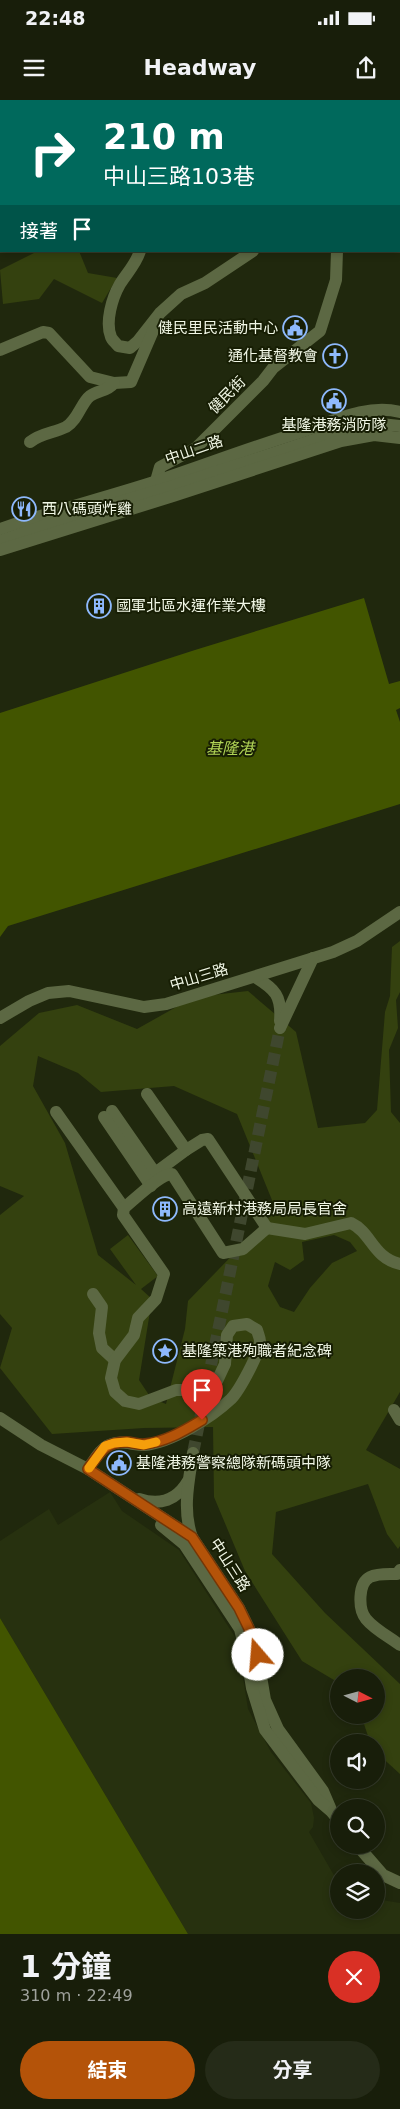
<!DOCTYPE html>
<html lang="zh-TW">
<head>
<meta charset="utf-8">
<style>
  :root { --surface:#181e0a; --page:#252b18; --text:#f1f3f6; --muted:#9fa29c; --line:#363c2b; --accent:#b45309 }
  body { margin:0; font-family:"DejaVu Sans","Noto Sans TC",sans-serif; background:var(--page); color:var(--text); height:100vh; display:flex; flex-direction:column; font-size:19px; white-space:nowrap }
  * { box-sizing:border-box; margin:0 }
  p { font-size:16px; color:var(--muted) }
  .icon { flex:none; width:28px; height:28px; fill:none; stroke:currentColor; stroke-width:2; stroke-linecap:round; stroke-linejoin:round }
  .map { position:relative; height:1834px; overflow:hidden }
  .drawer { display:flex; flex-direction:column; background:var(--surface); flex:1 }
  .drawer>* { flex:none }
  .guide { position:absolute; left:0px; top:0px; width:400px; height:152px; box-shadow:0 2px 8px #0003,0 0 0 1px var(--line); background:#00695c; color:#fff; overflow:hidden }
  .needle { width:32px; rotate:96deg }
  .tools { position:absolute; left:330px; top:1569px; display:grid; gap:10px }
  .tools a { display:grid; place-items:center; width:55px; height:55px; border-radius:50%; background:var(--surface); box-shadow:0 2px 8px #0003,0 0 0 1px var(--line); font-size:25px }
  .pin { position:absolute; display:grid; place-items:center; width:42px; height:42px; color:#fff; margin:-51px -21px; border-radius:50% 50% 50% 0; rotate:-45deg; box-shadow:0 0 5px #0007 }
  .pin .icon { rotate:45deg }
  .me { position:absolute; width:55px; margin:-28px; rotate:342deg; stroke-linejoin:round; filter:drop-shadow(0 0 4px #0008) }
  .turn { display:flex; align-items:center; gap:18px; height:105px; padding:0 20px; font-size:22px }
  .turn .icon { width:65px; height:65px; stroke-width:2.5 }
  .turn b { display:block; font-size:35px; line-height:42px }
  .then { display:flex; align-items:center; height:48px; padding:0 20px; background:#0003; gap:10px; font-size:19px }
  .round { display:grid; place-items:center; flex:none; width:52px; height:52px; border-radius:26px; background:var(--page) }
  .summary { display:flex; align-items:center; justify-content:space-between; height:85px; padding:0 20px }
  h1 { font-size:30px; font-weight:700; line-height:38px }
  .cta { display:flex; gap:10px; margin-top:auto; padding:10px 20px }
  .cta a { flex:1; height:58px; border-radius:30px; background:var(--accent); color:#fff; font-size:20px; font-weight:700; line-height:58px; text-align:center }
  .cta a+a { background:var(--page); color:var(--text) }
  .status { display:flex; justify-content:space-between; align-items:center; height:35px; padding:0 25px; background:var(--surface); direction:ltr }
  .status svg { height:14px; fill:currentColor }
  header { display:flex; justify-content:space-between; align-items:center; height:65px; padding:0 20px; background:var(--surface); font-size:22px; font-weight:700 }
  .map>svg:first-child { display:block }
  .built { fill:#27310f }
  .green { fill:#34410f; fill-rule:evenodd }
  .water { fill:#425500 }
  .lines { fill:none; stroke-linecap:round; stroke-linejoin:round }
  .minor-tunnel { stroke:#3f472e; stroke-width:12; stroke-dasharray:12 6; stroke-linecap:butt }
  .minor { stroke:#5c6843; stroke-width:12 }
  .route-casing { stroke:#753606; stroke-width:12 }
  .route { stroke:#b45309; stroke-width:9 }
  .slow { stroke:#f59e0b; stroke-width:9 }
  .labels { text-anchor:middle; stroke-width:4; stroke-linejoin:round; paint-order:stroke }
  .poi-label { font-size:15px; fill:#f1f7e6; stroke:#171e04; text-anchor:start }
  .street-label { font-size:15px; fill:#f1f7e6; stroke:#171e04 }
  .water-label { font-size:16px; font-style:italic; fill:#b1d556; stroke:#171e04 }
</style>
</head>
<body>
<div class="status"><b>22:48</b><svg viewBox="0 0 49 12"><path d="M0 12V9h3v3zM5 12V6h3v6zM10 12V3h3v9zM15 12V0h3v12zM26 1h20v11H26zM47 4h2v5h-2z"/></svg></div>
<header><svg class="icon" aria-label="menu" viewBox="0 0 24 24"><path d="M4 6h16M4 12h16M4 18h16"/></svg>Headway<svg class="icon" aria-label="share" viewBox="0 0 24 24"><path d="M12 15V3M7 8l5-5 5 5M5 13v7h14v-7"/></svg></header>
<div class="map">
<svg width="400" height="1834" viewBox="0 0 400 1834">
  <rect width="100%" height="100%" fill="#20280d"/>
  <path class="built" d="M110,1392L122,1411L179,1450L237,1540L248,1609L271,1652L311,1703L314,1718L313,1727L309,1732L339,1784V1810H376V1799L400,1803V1834H188L0,1518V1441L49,1409L58,1425Z"/>
  <g class="green">
    <path d="M0,0H209L1,1V63Z"/>
    <path d="M38,151H79L88,173L117,178L102,203L54,179L39,199L3,204L0,170Z"/>
    <path d="M400,841V892L396,900L398,928L389,950L391,1012L400,1023V1292L366,1350L400,1369V1446L398,1449L387,1434L368,1384L276,1412L272,1454L325,1513L400,1584V1674L376,1652V1642H370L361,1615H376V1578H339V1583L302,1561L245,1471L214,1397L213,1327L144,1328L52,1334L0,1268L12,1228L0,1214V1115L24,1096L0,1086V946L39,913L77,905L137,929L194,897L248,891L296,932L318,1028L365,1023L377,1010L385,912L390,896L392,847ZM38,956L78,973L101,992L174,986L237,1014L276,1110L188,1201L185,1229L166,1304L151,1298L139,1280L152,1199L141,1189L158,1176L128,1135L110,1149L136,1185L98,1155L65,1043L33,986ZM334,1135L350,1142L357,1151L332,1163L310,1188L294,1212L280,1207L268,1186L275,1162L290,1170L304,1160L302,1142Z"/>
  </g>
  <g class="water">
    <path d="M364,498L389,584L400,581V608L396,610L400,622V704L8,826L0,837V613L195,550Z"/>
    <path d="M0,1518L188,1834H0Z"/>
  </g>
  <g class="lines">
    <path class="minor-tunnel" d="M193,1353L280,928"/>
    <g class="minor">
      <path d="M0,147L1,146"/>
      <path d="M140,151C136,164 127,173 120,184C112,198 105,222 111,237C112,240 116,243 118,246L130,248L138,241L160,213L181,194L205,183L253,151"/>
      <path d="M0,250L43,232L49,233L90,277L114,283L131,282L156,224"/>
      <path d="M30,342C41,333 54,333 66,327C78,320 81,303 90,296C98,290 107,292 114,283"/>
      <path d="M158,387L156,381L160,367L196,348L263,281L273,268L320,231L336,180L337,151"/>
      <path d="M0,429C52,411 105,398 157,381C205,365 252,347 301,332C331,322 368,303 400,312"/>
      <path d="M0,441L70,417L170,387L344,330L381,324L400,326"/>
      <path d="M0,450L173,396L341,341L374,335L400,338"/>
      <path d="M255,877C275,889 282,896 280,921"/>
      <path d="M0,918L29,901L48,893L69,891L144,907L166,904L333,852L357,841L400,812"/>
      <path d="M280,928L313,858"/>
      <path d="M112,1011L155,1073L186,1050"/>
      <path d="M56,1012L124,1108"/>
      <path d="M104,1017L151,1086"/>
      <path d="M267,1128L305,1134L351,1123C372,1133 372,1157 400,1164"/>
      <path d="M93,1194L102,1207L99,1233L102,1248L115,1260"/>
      <path d="M394,1310L400,1320"/>
      <path d="M0,1318L41,1345L88,1369L192,1437L239,1508L255,1541L265,1600L278,1629L323,1691L332,1712"/>
      <path d="M88,1369C93,1362 99,1350 107,1346C119,1339 131,1345 144,1345C171,1343 212,1317 231,1299C239,1291 260,1253 260,1241C260,1238 258,1234 257,1230L247,1224L233,1226L227,1235L225,1264L217,1281L200,1290H176L139,1304L125,1301L115,1292L111,1278L115,1260L134,1235L138,1218L156,1199L164,1174L123,1115L124,1108C134,1100 160,1074 172,1074L223,1153L243,1149L267,1128L208,1039L202,1040L186,1050L147,994"/>
      <path d="M139,1399C160,1406 177,1400 188,1381"/>
      <path d="M161,1425L184,1444L240,1529L248,1563L252,1588L265,1630L318,1700L332,1712L339,1721"/>
      <path d="M192,1437C182,1410 189,1380 193,1353"/>
      <path d="M400,1470L397,1474C389,1474 378,1473 370,1477C358,1483 358,1509 366,1519C374,1529 389,1537 400,1545"/>
      <path d="M357,1745L383,1775L400,1783"/>
    </g>
  </g>
  <g class="lines">
    <g class="route-casing">
      <path id="route" d="M202,1320C185,1330 166,1342 145,1344C139,1345 132,1342 126,1342C104,1342 100,1353 88,1369L192,1437L239,1508L255,1541L258,1555"/>
    </g>
    <use href="#route" class="route"/>
    <path class="slow" d="M89,1368L105,1346L114,1343L127,1342L144,1345L156,1342"/>
  </g>
  <defs>
    <g id="civic-ring" transform="scale(1.25)"><circle r="9.5" fill="#171e04" stroke="#8eb9fc" stroke-width="1.5"/><path d="M-.6-6.5H3V-4.5H.6V-3L4-1V1h2V6H-6V1h2V-1L-.6-3ZM-1.2 2.5V6h2.4V2.5Z" fill="#8eb9fc"/></g>
    <g id="church-ring" transform="scale(1.25)"><circle r="9.5" fill="#171e04" stroke="#8eb9fc" stroke-width="1.5"/><path d="M-1.2-6h2.4v3.5h3.3v2.4h-3.3V6h-2.4V-.1h-3.3v-2.4h3.3Z" fill="#8eb9fc"/></g>
    <g id="restaurant-ring" transform="scale(1.25)"><circle r="9.5" fill="#171e04" stroke="#8eb9fc" stroke-width="1.5"/><path d="M-5-6h1v4h1v-4h1v4h1v-4h1v5L-1.5 .5V6h-2V.5L-5-1ZM5-6V6H3V1.5H1.5Q1.5-4 5-6Z" fill="#8eb9fc"/></g>
    <g id="building-ring" transform="scale(1.25)"><circle r="9.5" fill="#171e04" stroke="#8eb9fc" stroke-width="1.5"/><path d="M-4-6H4V6H1V3H-1V6H-4ZM-2.5-4.3h1.7v1.8h-1.7ZM.8-4.3h1.7v1.8H.8ZM-2.5-1h1.7V.8h-1.7ZM.8-1h1.7V.8H.8Z" fill="#8eb9fc"/></g>
    <g id="sight-ring" transform="scale(1.25)"><circle r="9.5" fill="#171e04" stroke="#8eb9fc" stroke-width="1.5"/><path d="M0-6L1.8-2.2L6-1.7L2.9 1.2L3.7 5.4L0 3.3L-3.7 5.4L-2.9 1.2L-6-1.7L-1.8-2.2Z" fill="#8eb9fc"/></g>
  </defs>
  <g fill-rule="evenodd">
    <use href="#civic-ring" x="295" y="228"/>
    <use href="#church-ring" x="335" y="256"/>
    <use href="#civic-ring" x="334" y="301"/>
    <use href="#restaurant-ring" x="24" y="409"/>
    <use href="#building-ring" x="99" y="506"/>
    <use href="#building-ring" x="165" y="1109"/>
    <use href="#sight-ring" x="165" y="1251"/>
    <use href="#civic-ring" x="119" y="1363"/>
  </g>
  <g class="labels">
    <g class="poi-label">
      <text x="278" y="233" text-anchor="end">健民里民活動中心</text>
      <text x="318" y="261" text-anchor="end">通化基督教會</text>
      <text x="334" y="330" text-anchor="middle">基隆港務消防隊</text>
      <text x="42" y="414">西八碼頭炸雞</text>
      <text x="116" y="511">國軍北區水運作業大樓</text>
      <text x="182" y="1114">高遠新村港務局局長官舍</text>
      <text x="182" y="1256">基隆築港殉職者紀念碑</text>
      <text x="136" y="1368">基隆港務警察總隊新碼頭中隊</text>
    </g>
    <g class="street-label">
      <text transform="translate(227 295) rotate(-45)" y="5">健民街</text>
      <text transform="translate(194 350) rotate(-19)" y="5">中山二路</text>
      <text transform="translate(199 877) rotate(-17)" y="5">中山三路</text>
      <text transform="translate(230 1465) rotate(57)" y="5">中山三路</text>
    </g>
    <g class="water-label">
      <text x="230" y="654">基隆港</text>
    </g>
  </g>
</svg>
<div class="tools">
<a><svg class="needle" viewBox="-14 -14 28 28"><path d="M0-13l5 13h-10z" fill="#e53935"/><path d="M0 13l5-13h-10z" fill="#9fa29c"/></svg></a>
<a><svg class="icon" aria-label="sound" viewBox="0 0 24 24"><path d="M4 9h4l5-4v14l-5-4H4zM17 9q2 3 0 6"/></svg></a>
<a><svg class="icon" aria-label="search" viewBox="0 0 24 24"><circle cx="10" cy="10" r="6"/><path d="M15 15l6 6"/></svg></a>
<a><svg class="icon" aria-label="layers" viewBox="0 0 24 24"><path d="M12 4l9 5-9 5-9-5zM3 14l9 5 9-5"/></svg></a>
</div>
<div class="pin" style="left:202px;top:1320px;background:#d93025"><svg class="icon" aria-label="arrive" viewBox="0 0 24 24"><path d="M6 21V4h12l-3 4 3 4H6"/></svg></div>
<svg class="me" style="left:258px;top:1555px" viewBox="-20 -20 40 40"><circle r="19" fill="#fff"/><path d="M0-13L10 11 0 6-10 11z" fill="#b45309"/></svg>
<div class="guide">
<div class="turn"><svg class="icon" aria-label="right" viewBox="0 0 24 24"><path d="M7 20v-9h11M14 6l5 5-5 5"/></svg><div><b>210 m</b>中山三路103巷</div></div>
<div class="then">接著<svg class="icon" aria-label="arrive" viewBox="0 0 24 24"><path d="M6 21V4h12l-3 4 3 4H6"/></svg></div>
</div>
</div>
<section class="drawer">
<div class="summary"><div><h1>1 分鐘</h1><p>310 m · 22:49</p></div><a class="round" style="background:#d93025;color:#fff"><svg class="icon" aria-label="close" viewBox="0 0 24 24"><path d="M6 6l12 12M18 6L6 18"/></svg></a></div>
<div class="cta"><a>結束</a><a>分享</a></div>
</section>
</body>
</html>
